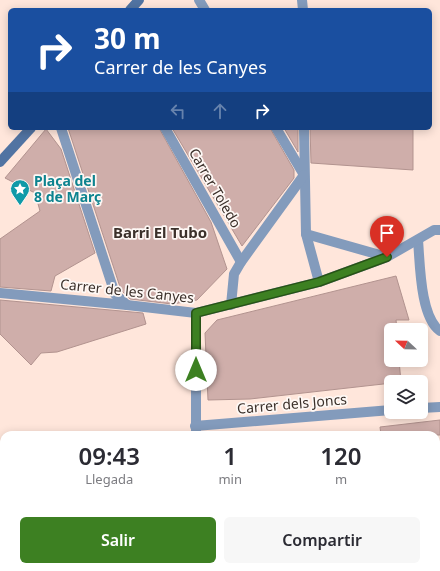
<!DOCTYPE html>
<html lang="es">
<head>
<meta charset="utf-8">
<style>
  :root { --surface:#fff; --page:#f7f7f7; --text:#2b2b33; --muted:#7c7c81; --accent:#3d8022 }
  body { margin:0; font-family:"Noto Sans",sans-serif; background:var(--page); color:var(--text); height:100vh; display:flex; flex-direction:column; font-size:15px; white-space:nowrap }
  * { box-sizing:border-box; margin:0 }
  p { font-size:13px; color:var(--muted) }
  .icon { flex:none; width:22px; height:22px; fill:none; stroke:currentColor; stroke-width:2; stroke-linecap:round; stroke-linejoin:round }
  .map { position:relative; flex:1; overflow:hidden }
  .panel { position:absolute; left:0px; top:431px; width:440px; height:140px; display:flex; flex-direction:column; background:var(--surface); border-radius:12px 12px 0 0; box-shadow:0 2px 10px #0003 }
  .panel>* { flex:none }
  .top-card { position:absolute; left:8px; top:8px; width:424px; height:122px; border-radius:6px; box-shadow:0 2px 10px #0003; background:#1a4fa0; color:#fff; overflow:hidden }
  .needle { width:26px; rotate:292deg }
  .tools { position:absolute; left:384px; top:323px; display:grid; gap:8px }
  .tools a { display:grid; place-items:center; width:44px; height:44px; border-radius:6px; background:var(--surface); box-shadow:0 2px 10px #0003; font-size:20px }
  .pin { position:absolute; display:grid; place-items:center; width:34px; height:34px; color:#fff; margin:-41px -17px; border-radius:50% 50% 50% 0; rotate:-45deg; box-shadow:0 0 4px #0007 }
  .pin .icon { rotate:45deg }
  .me { position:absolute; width:44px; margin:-22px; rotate:0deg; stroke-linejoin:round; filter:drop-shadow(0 0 3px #0008) }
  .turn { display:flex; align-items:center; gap:14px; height:84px; padding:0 20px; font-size:18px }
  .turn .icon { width:52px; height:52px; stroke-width:2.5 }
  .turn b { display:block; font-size:28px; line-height:34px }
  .lanes { display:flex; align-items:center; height:38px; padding:0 20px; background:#0003; justify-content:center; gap:20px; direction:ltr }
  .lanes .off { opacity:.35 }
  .eta { display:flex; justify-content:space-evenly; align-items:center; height:68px; text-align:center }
  .eta b { font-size:24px; font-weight:600; line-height:28px }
  .button { display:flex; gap:8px; margin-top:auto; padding:8px 20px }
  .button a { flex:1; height:46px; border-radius:6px; background:var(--accent); color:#fff; font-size:16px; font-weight:600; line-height:46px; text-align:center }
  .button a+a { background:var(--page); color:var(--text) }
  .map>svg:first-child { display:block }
  .green { fill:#bdd17b }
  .building { fill:#cfaeaa; stroke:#b2938f }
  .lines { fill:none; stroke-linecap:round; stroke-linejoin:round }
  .street { stroke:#839bbc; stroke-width:10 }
  .secondary { stroke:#5173a2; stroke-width:10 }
  .route-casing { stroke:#285316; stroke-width:10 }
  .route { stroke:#3d8022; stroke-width:7 }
  .labels { text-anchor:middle; stroke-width:3.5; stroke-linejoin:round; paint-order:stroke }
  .culture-label { font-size:14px; font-weight:bold; fill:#0d838f; stroke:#fef8f5; text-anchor:start }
  .street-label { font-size:14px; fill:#3b302a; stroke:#fef8f5 }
  .neighbourhood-label { font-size:15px; font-weight:bold; fill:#3b302a; stroke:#fef8f5 }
</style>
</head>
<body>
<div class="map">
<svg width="440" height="571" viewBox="0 0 440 571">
  <rect width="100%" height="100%" fill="#ffe6db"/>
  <path class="green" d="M84,567H371L374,571H84Z"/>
  <g class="building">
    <path d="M68,128H159L211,222L227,269L197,300L172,304L130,299L121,290Z"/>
    <path d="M172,128H270L294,170V178L242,246Z"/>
    <path d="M284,128H298V152Z"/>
    <path d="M310,128H413V170L311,163Z"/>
    <path d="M46,129L61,149L95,253L55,276L51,291L0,287V239L40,211L35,193L5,178Z"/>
    <path d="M396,276L409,320H396L397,330H391V360H399L401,382L250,399L208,400L205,333L217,320Z"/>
    <path d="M0,300L143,313L146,324L57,352L41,353L31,365L0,334Z"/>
    <path d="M440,420V435H381L380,427Z"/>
  </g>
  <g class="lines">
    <g class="street">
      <path d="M199,0L205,10"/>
      <path d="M302,0L303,10"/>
      <path d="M61,128L115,294L127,305"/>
      <path d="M165,128L241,262"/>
      <path d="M276,128L304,175"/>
      <path d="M304,128L306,234L319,282"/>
      <path d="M306,234L387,257"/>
      <path d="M418,240C420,263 420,317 440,331"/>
      <path d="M0,293L127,305L196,313L319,282L387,257L434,230H440"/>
      <path d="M231,305L234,274L241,262L304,175"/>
      <path d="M196,313V435"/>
      <path d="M421,408L440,407"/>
      <path d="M195,426L391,410"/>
      <path d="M436,498L440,497"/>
      <path d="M181,571L184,567"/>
    </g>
    <g class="secondary">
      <path d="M130,10L139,0"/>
      <path d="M0,162L31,128"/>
    </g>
  </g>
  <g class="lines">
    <g class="route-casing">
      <path id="route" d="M196,370V313L319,282L387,257"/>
    </g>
    <use href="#route" class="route"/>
  </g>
  <defs>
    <g id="sight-pin" transform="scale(1)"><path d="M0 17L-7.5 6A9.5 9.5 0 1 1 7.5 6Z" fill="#0f9aa8" stroke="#fef8f5"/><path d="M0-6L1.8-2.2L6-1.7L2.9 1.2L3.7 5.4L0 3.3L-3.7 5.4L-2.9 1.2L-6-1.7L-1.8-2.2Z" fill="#fff"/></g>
  </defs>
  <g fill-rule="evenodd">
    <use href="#sight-pin" x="20" y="189"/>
  </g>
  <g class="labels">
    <g class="culture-label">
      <text x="34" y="186">Plaça del<tspan x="34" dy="16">8 de Març</tspan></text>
    </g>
    <g class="street-label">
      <text transform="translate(215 188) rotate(60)" y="5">Carrer Toledo</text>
      <text transform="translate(127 291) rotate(6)" y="5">Carrer de les Canyes</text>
      <text transform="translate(292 404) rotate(-5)" y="5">Carrer dels Joncs</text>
    </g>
    <g class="neighbourhood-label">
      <text x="160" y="238">Barri El Tubo</text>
    </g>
  </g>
</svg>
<div class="tools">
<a><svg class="needle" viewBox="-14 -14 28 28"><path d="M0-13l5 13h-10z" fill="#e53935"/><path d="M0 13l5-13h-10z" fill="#7c7c81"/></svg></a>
<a><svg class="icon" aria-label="layers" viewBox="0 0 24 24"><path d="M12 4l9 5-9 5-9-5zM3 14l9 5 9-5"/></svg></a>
</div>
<div class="pin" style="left:387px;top:257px;background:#d93025"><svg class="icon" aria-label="arrive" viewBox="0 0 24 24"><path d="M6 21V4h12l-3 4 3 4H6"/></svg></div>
<svg class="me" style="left:196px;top:370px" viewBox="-20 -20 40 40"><circle r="19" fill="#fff"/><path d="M0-13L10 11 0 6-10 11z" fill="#3d8022"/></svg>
<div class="top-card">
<div class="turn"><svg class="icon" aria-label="right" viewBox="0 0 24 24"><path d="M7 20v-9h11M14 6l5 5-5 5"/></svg><div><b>30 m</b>Carrer de les Canyes</div></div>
<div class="lanes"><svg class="icon off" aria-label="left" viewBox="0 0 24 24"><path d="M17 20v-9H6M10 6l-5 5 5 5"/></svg><svg class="icon off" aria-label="ahead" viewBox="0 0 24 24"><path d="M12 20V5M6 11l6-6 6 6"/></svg><svg class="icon" aria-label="right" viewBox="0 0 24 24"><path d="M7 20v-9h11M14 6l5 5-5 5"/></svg></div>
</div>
<section class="panel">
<div class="eta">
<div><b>09:43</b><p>Llegada</p></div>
<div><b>1</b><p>min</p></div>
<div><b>120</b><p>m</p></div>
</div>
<div class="button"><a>Salir</a><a>Compartir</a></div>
</section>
</div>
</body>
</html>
